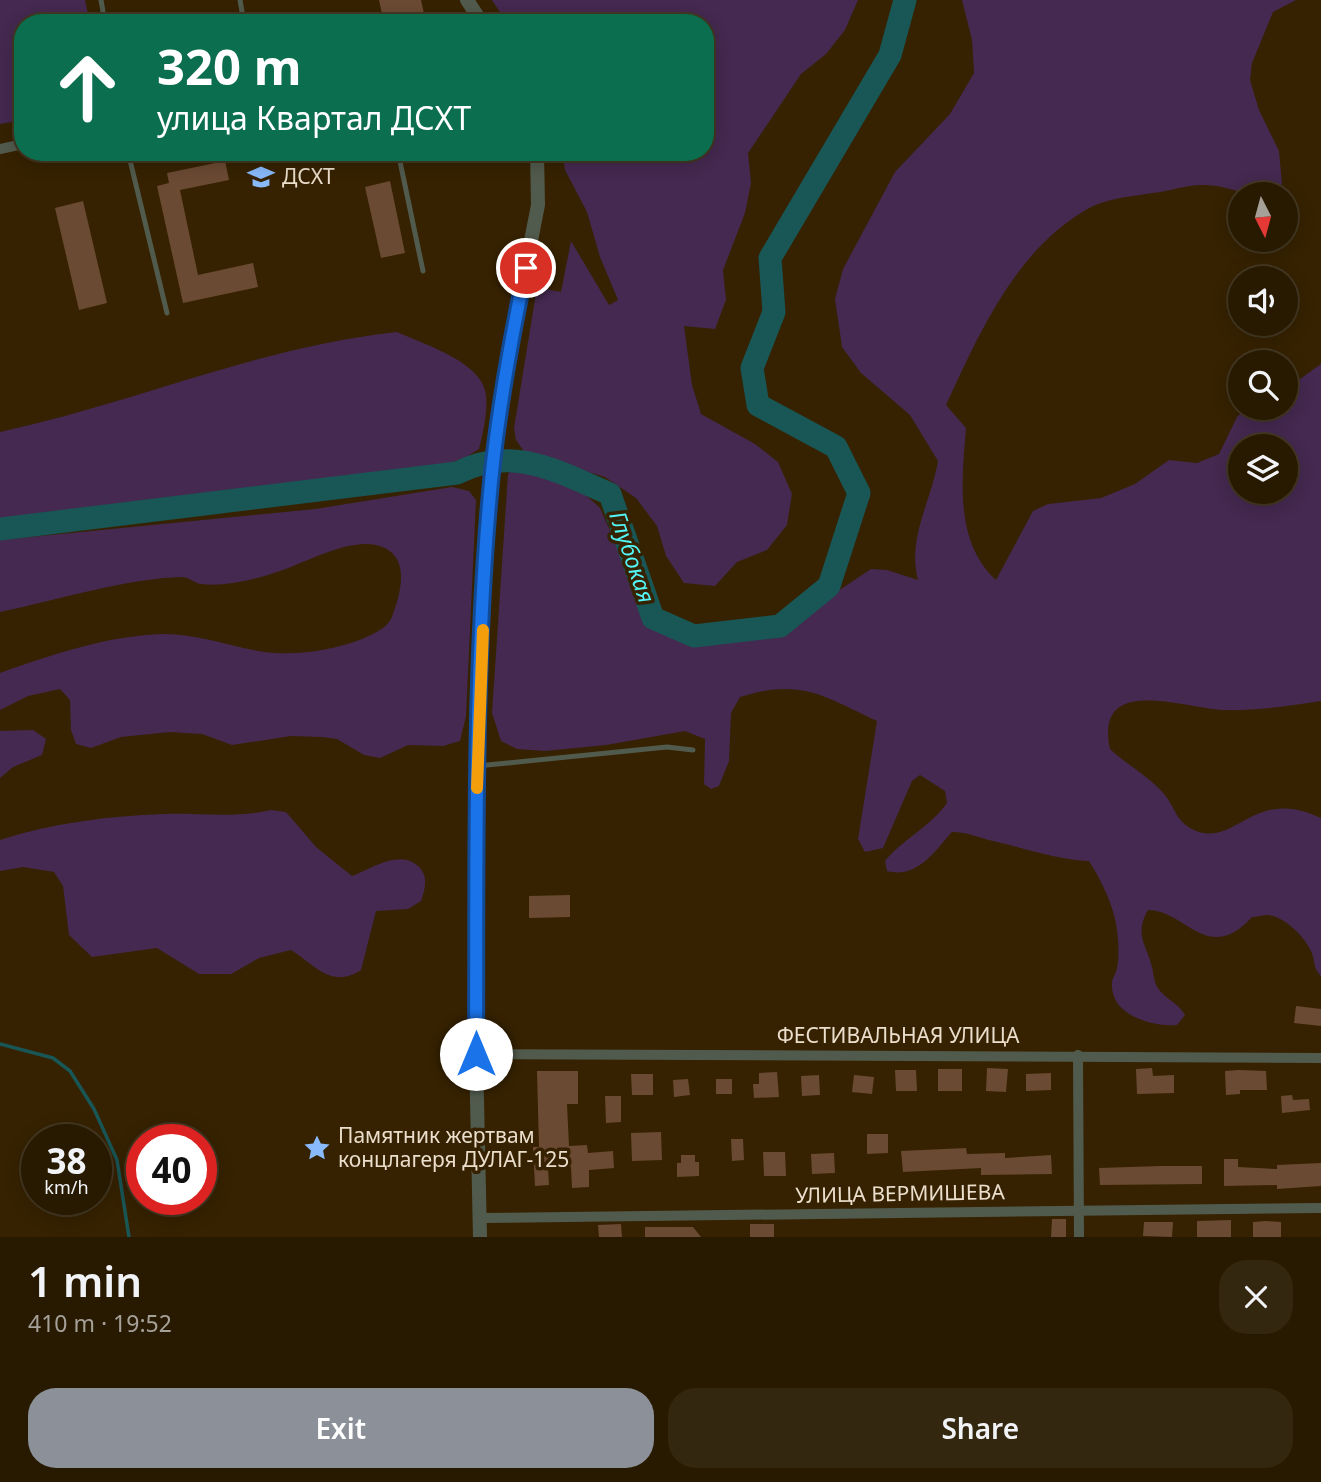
<!DOCTYPE html>
<html lang="en">
<head>
<meta charset="utf-8">
<style>
  :root { --surface:#281a00; --page:#34270f; --text:#f1f3f6; --muted:#a5a199; --line:#443822; --accent:#8c9099 }
  body { margin:0; font-family:"Noto Sans",sans-serif; background:var(--page); color:var(--text); height:100vh; display:flex; flex-direction:column; font-size:26px; white-space:nowrap }
  * { box-sizing:border-box; margin:0 }
  p { font-size:23px; color:var(--muted) }
  .icon { flex:none; width:38px; height:38px; fill:none; stroke:currentColor; stroke-width:2; stroke-linecap:round; stroke-linejoin:round }
  .map { position:relative; height:1237px; overflow:hidden }
  .drawer { display:flex; flex-direction:column; background:var(--surface); flex:1 }
  .drawer>* { flex:none }
  .top-card { position:absolute; left:14px; top:14px; width:700px; height:147px; border-radius:28px; box-shadow:0 4px 18px #0003,0 0 0 2px var(--line); background:#0b6e4f; color:#fff; overflow:hidden }
  .needle { width:46px; rotate:174deg }
  .buttons { position:absolute; left:1228px; top:182px; display:grid; gap:14px }
  .buttons a { display:grid; place-items:center; width:70px; height:70px; border-radius:50%; background:var(--surface); box-shadow:0 4px 18px #0003,0 0 0 2px var(--line); font-size:35px }
  .speed { position:absolute; left:21px; top:1124px; display:flex; gap:14px; font-size:35px; font-weight:700; text-align:center }
  .speed>* { display:grid; place-content:center; width:91px; height:91px; border-radius:50%; background:var(--surface); box-shadow:0 4px 18px #0003,0 0 0 2px var(--line); line-height:1 }
  .speed small { font-size:18px; font-weight:400 }
  .speed .limit { border:10px solid #d22; background:#fff; color:#111 }
  .pin { position:absolute; display:grid; place-items:center; width:60px; height:60px; color:#fff; margin:-30px; border:4px solid #fff; border-radius:50%; box-shadow:0 2px 7px #0007 }
  .me { position:absolute; width:77px; margin:-38px; rotate:0deg; stroke-linejoin:round; filter:drop-shadow(0 0 5px #0008) }
  .turn { display:flex; align-items:center; gap:24px; height:147px; padding:0 28px; font-size:32px }
  .turn .icon { width:91px; height:91px; stroke-width:2.5 }
  .turn b { display:block; font-size:49px; line-height:60px }
  .round { display:grid; place-items:center; flex:none; width:74px; height:74px; border-radius:28px; background:var(--page) }
  .summary { display:flex; align-items:center; justify-content:space-between; height:119px; padding:0 28px }
  h1 { font-size:42px; font-weight:600; line-height:52px }
  .button { display:flex; gap:14px; margin-top:auto; padding:14px 28px }
  .button a { flex:1; height:80px; border-radius:28px; background:var(--accent); color:#fff; font-size:28px; font-weight:600; line-height:80px; text-align:center }
  .button a+a { background:var(--page); color:var(--text) }
  .map>svg:first-child { display:block }
  .green { fill:#452950; fill-rule:evenodd }
  .lines { fill:none; stroke-linecap:round; stroke-linejoin:round }
  .stream { stroke:#195656; stroke-width:3.5 }
  .river { stroke:#195656; stroke-width:23 }
  .building { fill:#6b4a33 }
  .service { stroke:#515b4d; stroke-width:5 }
  .minor { stroke:#515b4d; stroke-width:10 }
  .tertiary { stroke:#515b4d; stroke-width:14 }
  .route-casing { stroke:#114b97; stroke-width:18 }
  .route { stroke:#1a73e8; stroke-width:12 }
  .slow { stroke:#f59e0b; stroke-width:12 }
  .labels { text-anchor:middle; stroke-width:7; stroke-linejoin:round; paint-order:stroke }
  .poi-label { font-size:21px; fill:#ebdecc; stroke:#362200; text-anchor:start }
  .street-label { font-size:21px; fill:#ebdecc; stroke:#362200 }
  .water-label { font-size:23px; font-style:italic; fill:#53f4f6; stroke:#362200 }
</style>
</head>
<body>
<div class="map">
<svg width="1321" height="1237" viewBox="0 0 1321 1237">
  <rect width="100%" height="100%" fill="#362200"/>
  <g class="green">
    <path d="M0,0H85L90,23H23V120L0,124Z"/>
    <path d="M492,0H858L845,30L826,54L801,74L748,153L751,183L745,213L723,270L726,300L715,329L684,326L692,385L701,414L755,444L778,462L792,494L787,525L767,550L737,562L715,586L684,583L666,556L657,526L636,498L605,477L525,453L516,440L514,428L537,287L561,292L571,241L609,305L618,300L600,257L587,212L565,170L562,152H705V23H507Z"/>
    <path d="M962,0H1296L1273,12L1252,63L1250,80L1259,110L1279,151L1282,184C1253,204 1236,186 1206,185C1189,184 1170,191 1153,193C1134,196 1109,198 1091,207C1016,248 980,332 946,405L966,428C962,479 954,541 996,580L1033,511L1048,504L1101,498L1135,484L1169,460L1197,463L1219,454L1237,417L1246,408H1286V389L1321,364V701C1289,706 1256,711 1223,710C1182,708 1094,674 1110,749C1127,765 1149,776 1164,794C1176,808 1175,821 1194,830C1235,849 1254,785 1321,818V976C1314,969 1315,965 1313,956C1308,940 1286,917 1268,915C1264,915 1257,917 1252,917C1207,966 1186,910 1148,910C1134,935 1146,943 1152,967C1154,976 1154,985 1161,992C1169,1001 1179,1004 1185,1015L1177,1025C1152,1027 1110,1015 1112,983C1112,978 1116,974 1117,968C1120,954 1118,929 1114,915C1109,896 1099,877 1089,861C1057,860 1024,848 993,841C978,838 969,832 952,832C934,852 917,879 887,871L885,861C903,839 930,827 947,803L945,791L920,775L912,781L883,848L865,852L858,839L877,721C822,695 801,678 740,697L731,713L729,761L719,786L711,789L704,784L705,739L685,731L606,745L545,751L517,749L501,741L492,713L508,474L513,469C545,470 578,485 600,508L651,623L672,635L706,645L781,633L803,622L838,591L871,569L887,570L918,580C907,538 931,502 938,461L910,415L861,373L842,347L835,299L843,269L895,172L950,114L974,73L972,40ZM1286,446V492H1241V446Z"/>
    <path d="M397,332C423,344 483,362 486,395C488,412 483,432 479,449L465,458L437,467L121,509L0,521V432C135,403 258,347 397,332Z"/>
    <path d="M452,487L469,491L476,500L466,716L460,741L443,746L408,745L380,758L364,755L337,739L321,737L291,736L232,745L202,734L170,732L121,737L91,748L76,744L71,730L70,700L60,689L28,696L0,710V673C50,655 110,635 164,634C196,634 227,645 258,651C291,657 330,651 362,639C375,633 389,628 393,614C401,592 409,560 385,548C355,533 304,564 274,573C253,580 224,587 201,584C194,583 189,577 182,577C129,578 53,601 0,612V540L315,509Z"/>
    <path d="M33,730L46,739L42,755L13,767L0,778V731Z"/>
    <path d="M271,810L286,812L316,847L352,876C373,868 399,849 418,866C429,876 425,889 421,901L408,909L376,911L361,970C332,989 316,966 291,950L259,958L231,974H199L157,948L92,957L69,935L63,886L54,872L23,867L0,871V840C52,823 109,816 164,814C201,813 235,818 271,810Z"/>
  </g>
  <g class="lines">
    <path class="stream" d="M0,1044L53,1058L70,1071L94,1109L117,1160L129,1237"/>
    <path class="river" d="M0,529L457,473C513,444 558,472 610,494L653,618L694,636L780,626L829,586L859,493L836,447L758,405L752,368L774,312L770,258L890,55L905,0"/>
  </g>
  <g class="building">
    <path d="M379,0H421L426,23H384Z"/>
    <path d="M225,161L229,180L180,190L198,275L253,263L258,287L183,303L157,186L169,183L167,173Z"/>
    <path d="M390,181L405,253L381,258L365,187Z"/>
    <path d="M83,201L107,303L79,310L55,208Z"/>
    <path d="M570,895V917L529,918V896Z"/>
    <path d="M1296,1006L1321,1009V1026L1294,1023Z"/>
    <path d="M987,1068L1008,1069L1006,1092L986,1091Z"/>
    <path d="M1152,1068L1153,1076L1174,1075V1093L1137,1094L1136,1069Z"/>
    <rect x="938" y="1069" width="24" height="22"/>
    <path d="M895,1070H916L917,1091H896Z"/>
    <path d="M1239,1070L1266,1071L1267,1090H1240V1094L1226,1095L1225,1071Z"/>
    <path d="M537,1071H578V1104H567L569,1146L587,1145L588,1153L613,1151L614,1168L589,1170V1187L572,1188L571,1167L548,1168L549,1185L535,1186L533,1147H539Z"/>
    <path d="M777,1072L779,1097L754,1098L753,1084H759V1073Z"/>
    <path d="M1051,1073V1090L1026,1091V1074Z"/>
    <path d="M631,1074H653V1095H632Z"/>
    <path d="M819,1075L820,1095L802,1096L801,1076Z"/>
    <path d="M854,1075L874,1077L872,1094L852,1092Z"/>
    <path d="M688,1079L690,1095L674,1097L673,1080Z"/>
    <rect x="716" y="1079" width="16" height="15"/>
    <path d="M1292,1095L1293,1100L1309,1099L1310,1110L1282,1113L1281,1096Z"/>
    <path d="M605,1096H621V1122L606,1123Z"/>
    <path d="M661,1132L662,1160L632,1161L631,1133Z"/>
    <path d="M867,1134H888V1153L867,1154Z"/>
    <path d="M731,1139H743L744,1160L732,1161Z"/>
    <path d="M966,1148L967,1154L1005,1153V1158L1051,1155L1052,1174L981,1175V1168L903,1172L901,1151Z"/>
    <path d="M763,1152H785L786,1176H764Z"/>
    <path d="M834,1153L835,1173L812,1174L811,1154Z"/>
    <path d="M681,1155H695V1162H699V1176L677,1177V1163H681Z"/>
    <path d="M1224,1159H1238V1167L1277,1169V1165L1321,1163V1186L1277,1189V1185L1224,1186Z"/>
    <path d="M1161,1166H1202V1184L1100,1185L1099,1168Z"/>
    <path d="M1052,1219H1066V1237H1051Z"/>
    <path d="M1231,1220V1237H1197V1221Z"/>
    <path d="M1266,1221L1281,1222V1237H1253V1222Z"/>
    <path d="M1144,1222H1173L1172,1237L1143,1236Z"/>
    <path d="M621,1224L622,1237H599L598,1225Z"/>
    <rect x="750" y="1224" width="24" height="13"/>
    <path d="M645,1227H693L701,1237H645Z"/>
  </g>
  <g class="lines">
    <g class="service">
      <path d="M101,0L105,23"/>
      <path d="M240,0L244,23"/>
      <path d="M128,152L167,313"/>
      <path d="M398,152L423,271"/>
      <path d="M477,766L667,747L693,750"/>
    </g>
    <g class="minor">
      <path d="M0,149L23,144"/>
      <path d="M476,1054L1321,1058"/>
      <path d="M1078,1055L1079,1237"/>
      <path d="M479,1218L1321,1208"/>
    </g>
    <g class="tertiary">
      <path d="M467,0L482,23"/>
      <path d="M480,1237L476,1054L477,755L486,547L491,481L507,363L538,205L537,152"/>
    </g>
  </g>
  <g class="lines">
    <g class="route-casing">
      <path id="route" d="M476,1054C477,864 473,672 491,482C498,410 511,339 526,268"/>
    </g>
    <use href="#route" class="route"/>
    <path class="slow" d="M477,788L483,630"/>
  </g>
  <defs>
    <g id="university-bare" transform="scale(2.1)"><path d="M0-5L7-2L0 1L-7-2ZM-4 1L0 2.5L4 1V4Q0 6-4 4Z" fill="#89bafc" stroke="#362200" stroke-width="2.5" paint-order="stroke"/></g>
    <g id="sight-bare" transform="scale(2.1)"><path d="M0-6L1.8-2.2L6-1.7L2.9 1.2L3.7 5.4L0 3.3L-3.7 5.4L-2.9 1.2L-6-1.7L-1.8-2.2Z" fill="#89bafc" stroke="#362200" stroke-width="2.5" paint-order="stroke"/></g>
  </defs>
  <g fill-rule="evenodd">
    <use href="#university-bare" x="261" y="177"/>
    <use href="#sight-bare" x="317" y="1148"/>
  </g>
  <g class="labels">
    <g class="poi-label">
      <text x="282" y="184">ДСХТ</text>
      <text x="338" y="1143">Памятник жертвам<tspan x="338" dy="24">концлагеря ДУЛАГ-125</tspan></text>
    </g>
    <g class="street-label">
      <text x="898" y="1043">ФЕСТИВАЛЬНАЯ УЛИЦА</text>
      <text transform="translate(900 1194) rotate(-1)" y="7">УЛИЦА ВЕРМИШЕВА</text>
    </g>
    <g class="water-label">
      <text transform="translate(632 557) rotate(71)" y="8">Глубокая</text>
    </g>
  </g>
</svg>
<div class="buttons">
<a><svg class="needle" viewBox="-14 -14 28 28"><path d="M0-13l5 13h-10z" fill="#e53935"/><path d="M0 13l5-13h-10z" fill="#a5a199"/></svg></a>
<a><svg class="icon" aria-label="sound" viewBox="0 0 24 24"><path d="M4 9h4l5-4v14l-5-4H4zM17 9q2 3 0 6"/></svg></a>
<a><svg class="icon" aria-label="search" viewBox="0 0 24 24"><circle cx="10" cy="10" r="6"/><path d="M15 15l6 6"/></svg></a>
<a><svg class="icon" aria-label="layers" viewBox="0 0 24 24"><path d="M12 4l9 5-9 5-9-5zM3 14l9 5 9-5"/></svg></a>
</div>
<div class="speed"><div>38<small>km/h</small></div><div class="limit">40</div></div>
<div class="pin" style="left:526px;top:268px;background:#d93025"><svg class="icon" aria-label="arrive" viewBox="0 0 24 24"><path d="M6 21V4h12l-3 4 3 4H6"/></svg></div>
<svg class="me" style="left:476px;top:1054px" viewBox="-20 -20 40 40"><circle r="19" fill="#fff"/><path d="M0-13L10 11 0 6-10 11z" fill="#1a73e8"/></svg>
<div class="top-card">
<div class="turn"><svg class="icon" aria-label="ahead" viewBox="0 0 24 24"><path d="M12 20V5M6 11l6-6 6 6"/></svg><div><b>320 m</b>улица Квартал ДСХТ</div></div>
</div>
</div>
<section class="drawer">
<div class="summary"><div><h1>1 min</h1><p>410 m · 19:52</p></div><a class="round"><svg class="icon" aria-label="close" viewBox="0 0 24 24"><path d="M6 6l12 12M18 6L6 18"/></svg></a></div>
<div class="button"><a>Exit</a><a>Share</a></div>
</section>
</body>
</html>
